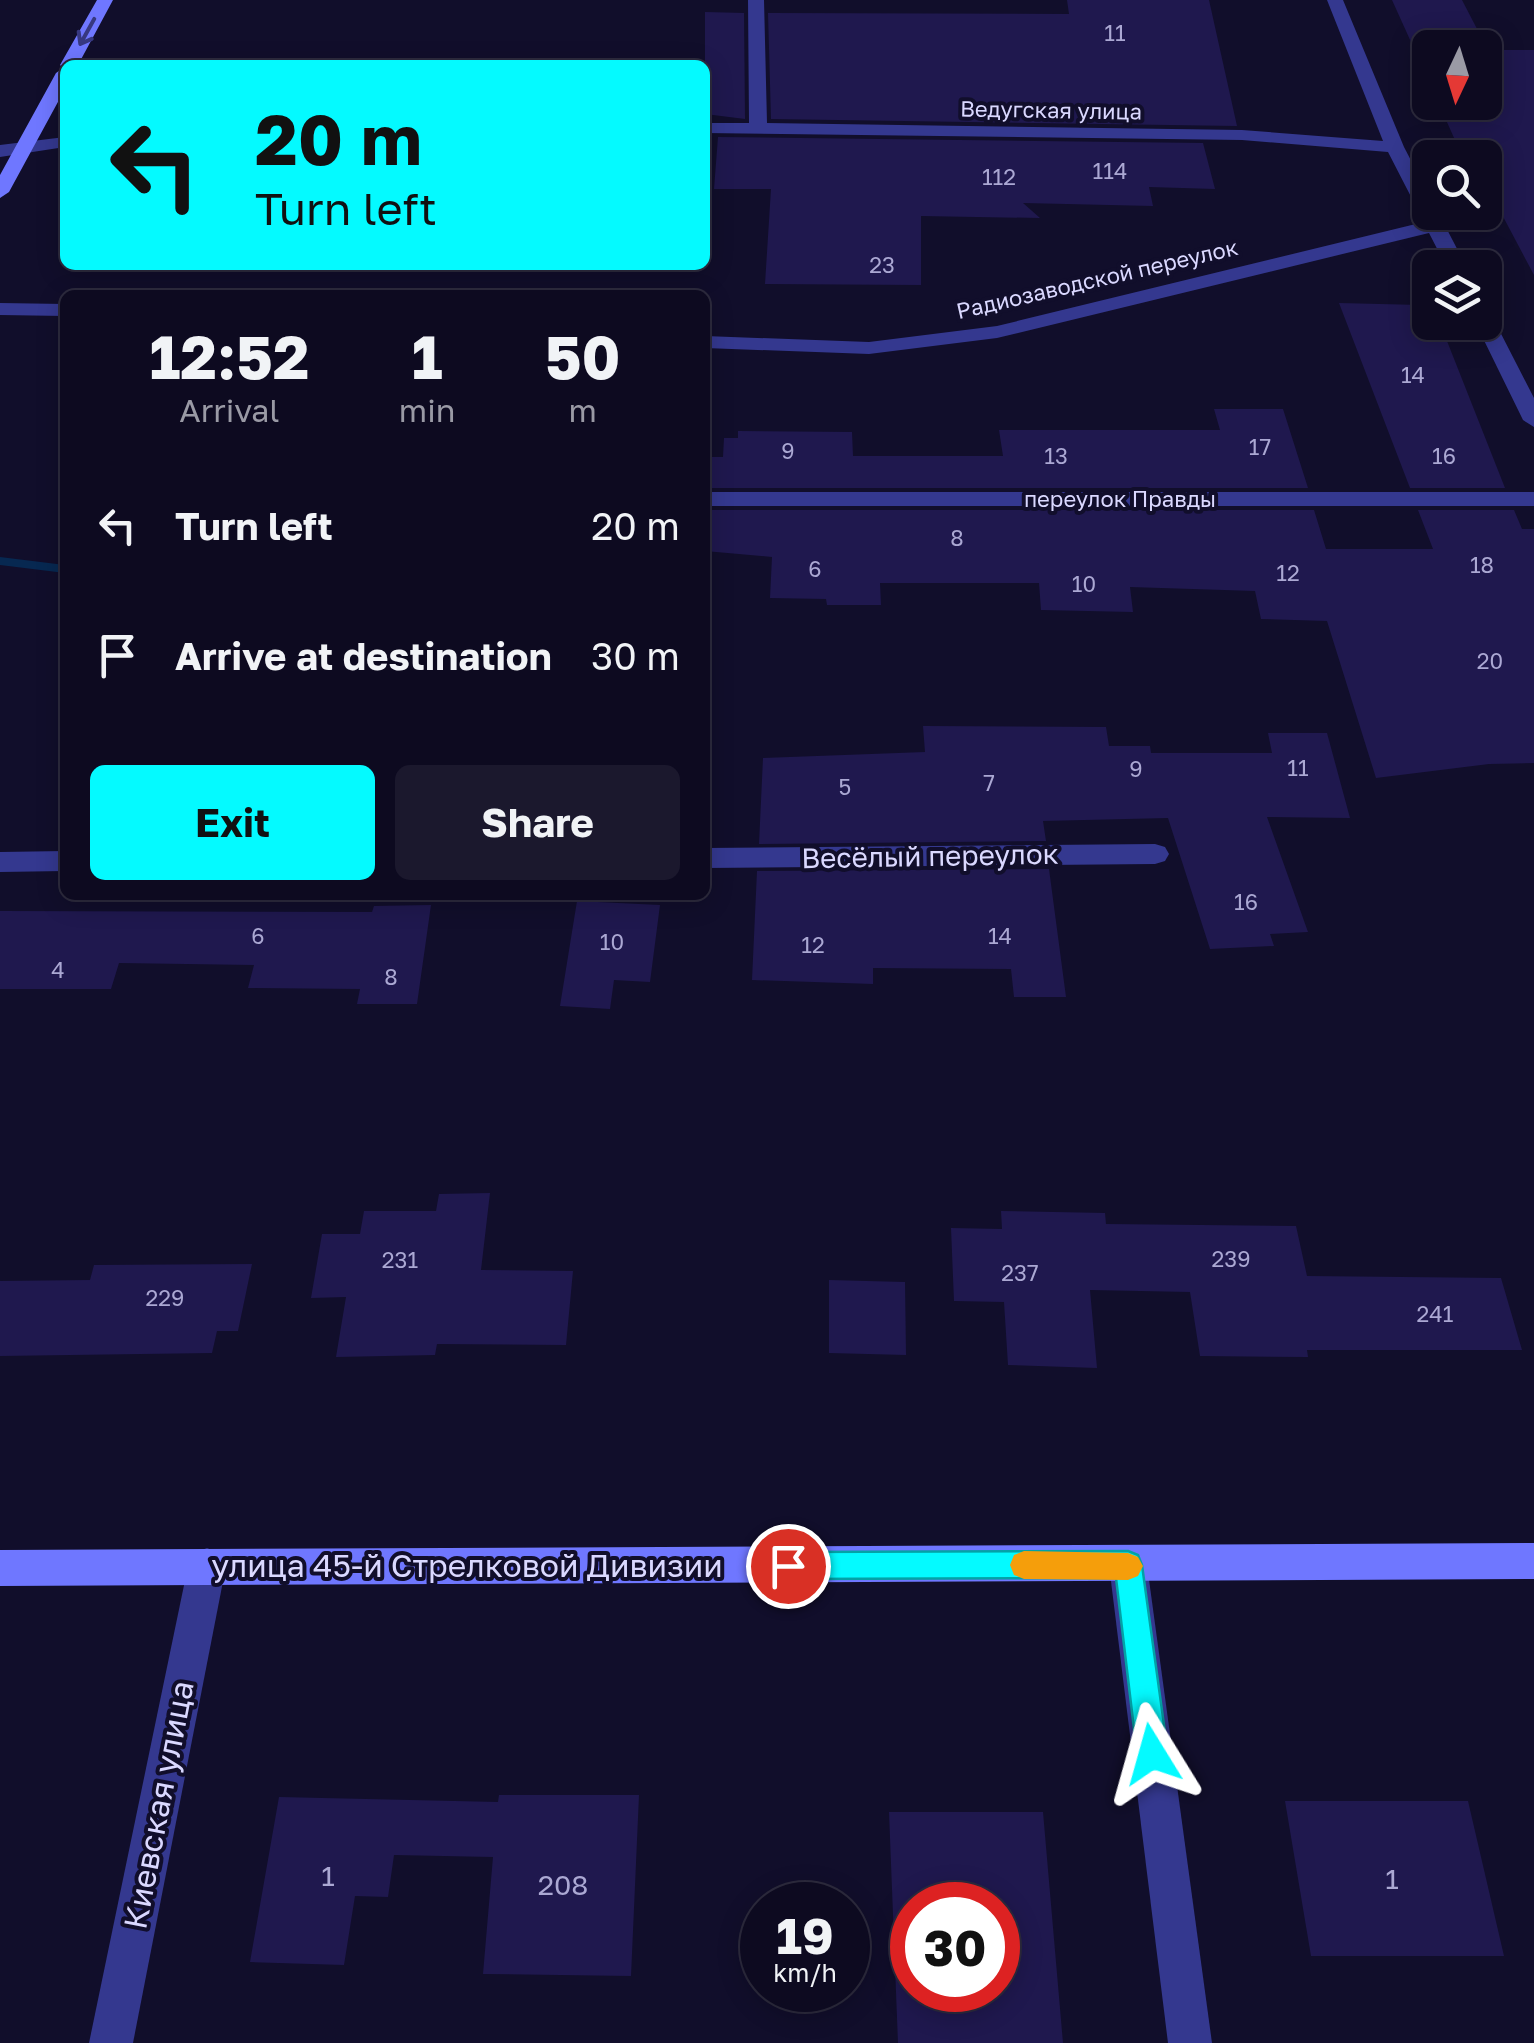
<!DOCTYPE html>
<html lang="en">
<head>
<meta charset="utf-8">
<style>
  :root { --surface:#0d0a20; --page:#1b182d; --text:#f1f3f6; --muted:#9a9aa5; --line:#2d2b3e; --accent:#04faff }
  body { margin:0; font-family:"Golos Text",sans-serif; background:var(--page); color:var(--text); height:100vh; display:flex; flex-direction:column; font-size:38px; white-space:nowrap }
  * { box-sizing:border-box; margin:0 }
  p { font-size:32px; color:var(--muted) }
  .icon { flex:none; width:55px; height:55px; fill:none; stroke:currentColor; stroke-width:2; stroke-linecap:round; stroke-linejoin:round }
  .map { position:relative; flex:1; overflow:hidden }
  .drawer { position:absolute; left:60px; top:290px; width:650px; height:610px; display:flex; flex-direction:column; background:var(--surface); border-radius:15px; box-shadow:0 5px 25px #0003,0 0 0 2px var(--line) }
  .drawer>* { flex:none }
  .hud { position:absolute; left:60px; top:60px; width:650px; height:210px; border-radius:15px; box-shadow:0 5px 25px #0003,0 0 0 2px var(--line); background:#04faff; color:#111; overflow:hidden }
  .needle { width:65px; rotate:184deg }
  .tools { position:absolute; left:1412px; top:30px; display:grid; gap:20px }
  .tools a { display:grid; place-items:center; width:90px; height:90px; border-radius:15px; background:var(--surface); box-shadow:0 5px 25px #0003,0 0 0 2px var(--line); font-size:50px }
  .speed { position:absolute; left:740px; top:1882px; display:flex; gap:20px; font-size:50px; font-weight:700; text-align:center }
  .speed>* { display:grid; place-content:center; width:130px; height:130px; border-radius:50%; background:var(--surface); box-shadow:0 5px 25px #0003,0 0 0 2px var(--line); line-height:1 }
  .speed small { font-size:25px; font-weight:400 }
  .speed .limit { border:15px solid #d22; background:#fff; color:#111 }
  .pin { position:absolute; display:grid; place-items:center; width:85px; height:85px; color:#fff; margin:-42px; border:5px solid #fff; border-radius:50%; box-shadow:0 2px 10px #0007 }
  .me { position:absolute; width:110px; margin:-55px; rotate:352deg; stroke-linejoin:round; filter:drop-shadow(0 0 8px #0008) }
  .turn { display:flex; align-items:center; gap:35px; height:210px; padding:0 30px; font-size:45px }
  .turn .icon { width:130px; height:130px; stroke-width:2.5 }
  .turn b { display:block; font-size:70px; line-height:85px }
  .eta { display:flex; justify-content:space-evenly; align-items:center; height:170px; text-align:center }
  .eta b { font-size:60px; font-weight:700; line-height:70px }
  .button { display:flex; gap:20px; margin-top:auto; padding:20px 30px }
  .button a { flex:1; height:115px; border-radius:15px; background:var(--accent); color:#111; font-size:40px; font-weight:700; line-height:115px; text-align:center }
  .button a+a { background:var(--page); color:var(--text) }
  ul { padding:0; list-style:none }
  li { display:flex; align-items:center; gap:30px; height:130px; padding:0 30px }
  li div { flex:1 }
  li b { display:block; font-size:38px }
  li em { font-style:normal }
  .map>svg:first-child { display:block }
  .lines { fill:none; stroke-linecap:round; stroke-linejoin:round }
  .stream { fill:#072851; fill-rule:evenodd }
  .building { fill:#1f184e; fill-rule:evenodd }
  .street { fill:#34388f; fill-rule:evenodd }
  .secondary { fill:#6f77ff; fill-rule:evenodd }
  .oneway { stroke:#373880 }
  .route { fill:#04faff; stroke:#03a2a6; stroke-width:2.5 }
  .slow { fill:#f59e0b }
  .labels { text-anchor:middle; stroke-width:8; stroke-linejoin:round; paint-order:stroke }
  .number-label { font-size:22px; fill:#aba8d3 }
  .far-street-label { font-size:22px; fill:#dad8ff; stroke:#110e2b }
  .street-label { font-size:28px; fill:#dad8ff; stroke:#110e2b }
  .near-number-label { font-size:28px; fill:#aba8d3 }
  .near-street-label { font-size:32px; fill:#dad8ff; stroke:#110e2b }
</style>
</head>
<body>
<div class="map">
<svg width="1534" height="2043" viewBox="0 0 1534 2043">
  <rect width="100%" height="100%" fill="#110e2b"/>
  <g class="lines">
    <path class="stream" d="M0,557L65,565V573L0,565Z"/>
  </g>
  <g class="building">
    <path d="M1067,0H1209L1237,126L771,119L768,13L1069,14Z"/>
    <path d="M1392,0H1462L1488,50H1534V275L1490,192L1485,191V158H1463L1438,102H1485V48H1430V84Z"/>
    <path d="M705,12L744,13L745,119L705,114Z"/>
    <path d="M718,137L1203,143L1215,189L1149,187L1153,206L1023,203L1040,218L921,216V285L765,284L771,189H714Z"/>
    <path d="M1339,303L1421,305L1434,341H1447L1505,488H1410Z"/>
    <path d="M1214,409H1283L1308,488H705V457H723L724,438H738V431L852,432L853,456H1003L999,430H1220Z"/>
    <path d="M705,510H1314L1326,549H1433L1418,510H1514L1522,529H1534V763L1489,764L1376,778L1327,621L1261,619L1255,591L1130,587L1133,612L1041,610L1039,583H880L881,605H827L826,599L770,598L772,557L705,551Z"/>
    <path d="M923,726L1106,727L1109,746H1150L1151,753H1272L1268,733H1327L1350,818L1267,817L1308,932L1270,934L1274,946L1210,949L1168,818L1043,821L1046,841L759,844L763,758L925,752Z"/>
    <path d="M1049,869L1066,997H1014L1011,969L873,968V984L752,980L757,871Z"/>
    <path d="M577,901L660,905L650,982L614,980L610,1009L560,1006Z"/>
    <path d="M431,905L417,1004H357L360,989L248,988L254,965L119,963L111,989H0V911L372,912L374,906Z"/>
    <path d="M490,1193L481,1270L573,1271L566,1345L437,1344L435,1355L336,1357L346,1297L311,1298L322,1234H360L364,1211H436L439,1194Z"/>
    <path d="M1001,1211L1105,1213L1106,1224L1296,1226L1307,1276L1501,1278L1522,1350H1307L1308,1357L1200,1356L1190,1292L1090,1290L1097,1368L1008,1365L1004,1302L954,1301L951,1228L1002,1229Z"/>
    <path d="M252,1264L238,1331H217L212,1353L0,1356V1281L90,1280L94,1265Z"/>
    <path d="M829,1280L905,1282L906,1355L829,1353Z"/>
    <path d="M499,1795H639L631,1976L483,1974L493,1857L394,1855L388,1897L355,1896L344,1965L250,1962L279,1797L498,1802Z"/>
    <path d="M1285,1801H1468L1504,1956H1311Z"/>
    <path d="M889,1812H1043L1063,2043H898ZM912,1905H998V1990H912Z"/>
  </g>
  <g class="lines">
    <g class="street">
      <path d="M748,0H764L767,123L1242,130L1383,141L1327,0H1343L1404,147L1430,197V212H1438L1467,268H1447L1429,233L997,338L869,354L705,348V336L869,342L997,326L1424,222L1388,152L1242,140L705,133V123H749Z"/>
      <path d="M65,137V147L0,157V145Z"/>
      <path d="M0,303L65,304V316L0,315Z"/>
      <path d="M1485,316L1495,322L1534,398V427L1523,420L1475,322H1485Z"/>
      <rect x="705" y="492" width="829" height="14"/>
      <path d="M1155,844L1165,847L1169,854L1165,861L1155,864L705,868V848Z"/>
      <path d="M65,851V871L0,872V852Z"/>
      <path d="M1128,1547L1141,1552L1147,1565L1212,2043H1168L1109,1565L1115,1552Z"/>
      <path d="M207,1548L220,1553L226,1566L133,2043H89L188,1566L194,1553Z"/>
    </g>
    <g class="secondary">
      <path d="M97,0H113L78,65H65V89L9,192L0,198V175L56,73L63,68L60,65Z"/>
      <path d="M1534,1543V1579L0,1586V1550Z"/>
    </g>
  </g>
  <defs><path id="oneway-shaft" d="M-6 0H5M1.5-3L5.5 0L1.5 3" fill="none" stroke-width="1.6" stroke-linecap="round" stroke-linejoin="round" transform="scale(2.5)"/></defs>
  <use class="oneway" href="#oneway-shaft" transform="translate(87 32) rotate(119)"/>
  <path class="route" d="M1128,1551L1138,1555L1142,1565L1168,1754L1163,1765L1152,1769L1142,1765L1137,1754L1116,1578L788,1579L778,1575L774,1566L778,1556L788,1552Z"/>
  <path class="slow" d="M1024,1551L1128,1553L1138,1557L1143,1566L1138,1576L1128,1580L1024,1579L1014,1575L1010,1565L1014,1555Z"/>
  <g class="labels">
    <g class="number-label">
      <text x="1115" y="41">11</text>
      <text x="1110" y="179">114</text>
      <text x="999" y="185">112</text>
      <text x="882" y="273">23</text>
      <text x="1413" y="383">14</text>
      <text x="1260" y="455">17</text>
      <text x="788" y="459">9</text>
      <text x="1056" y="464">13</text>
      <text x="1444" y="464">16</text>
      <text x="957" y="546">8</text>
      <text x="1482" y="573">18</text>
      <text x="815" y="577">6</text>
      <text x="1288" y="581">12</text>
      <text x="1084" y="592">10</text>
      <text x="1490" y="669">20</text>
      <text x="1298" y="776">11</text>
      <text x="1136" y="777">9</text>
      <text x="989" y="791">7</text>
      <text x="845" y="795">5</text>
      <text x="1246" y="910">16</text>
      <text x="258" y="944">6</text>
      <text x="1000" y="944">14</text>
      <text x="612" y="950">10</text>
      <text x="813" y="953">12</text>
      <text x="58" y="978">4</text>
      <text x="391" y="985">8</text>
      <text x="1231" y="1267">239</text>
      <text x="400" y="1268">231</text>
      <text x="1020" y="1281">237</text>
      <text x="165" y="1306">229</text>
      <text x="1435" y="1322">241</text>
    </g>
    <g class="far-street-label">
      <text transform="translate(1051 110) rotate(1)" y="8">Ведугская улица</text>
      <text transform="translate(1097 279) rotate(-13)" y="8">Радиозаводской переулок</text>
      <text x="1120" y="507">переулок Правды</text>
    </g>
    <g class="street-label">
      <text transform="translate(930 856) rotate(-1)" y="10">Весёлый переулок</text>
    </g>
    <g class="near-number-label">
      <text x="328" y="1886">1</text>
      <text x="1392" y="1889">1</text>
      <text x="563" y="1895">208</text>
    </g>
    <g class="near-street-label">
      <text x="467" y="1577">улица 45-й Стрелковой Дивизии</text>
      <text transform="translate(159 1805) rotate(-79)" y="11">Киевская улица</text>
    </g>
  </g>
</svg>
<div class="tools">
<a><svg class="needle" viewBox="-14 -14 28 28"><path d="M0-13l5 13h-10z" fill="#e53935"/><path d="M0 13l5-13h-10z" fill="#9a9aa5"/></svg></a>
<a><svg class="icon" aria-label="search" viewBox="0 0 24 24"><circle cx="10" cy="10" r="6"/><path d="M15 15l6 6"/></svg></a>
<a><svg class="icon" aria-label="layers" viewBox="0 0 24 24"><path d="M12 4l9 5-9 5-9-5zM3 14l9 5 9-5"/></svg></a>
</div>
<div class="speed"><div>19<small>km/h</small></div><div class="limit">30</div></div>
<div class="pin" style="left:788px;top:1566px;background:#d93025"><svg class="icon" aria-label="arrive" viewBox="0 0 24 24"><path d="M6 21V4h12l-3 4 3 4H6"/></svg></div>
<svg class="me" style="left:1152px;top:1754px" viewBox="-20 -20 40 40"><path d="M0-17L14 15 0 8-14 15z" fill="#04faff" stroke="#fff" stroke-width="4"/></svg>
<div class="hud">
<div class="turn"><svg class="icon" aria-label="left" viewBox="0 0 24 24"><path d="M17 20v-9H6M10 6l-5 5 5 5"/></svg><div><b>20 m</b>Turn left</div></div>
</div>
<section class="drawer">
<div class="eta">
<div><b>12:52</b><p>Arrival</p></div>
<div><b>1</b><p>min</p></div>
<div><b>50</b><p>m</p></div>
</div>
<ul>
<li><svg class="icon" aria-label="left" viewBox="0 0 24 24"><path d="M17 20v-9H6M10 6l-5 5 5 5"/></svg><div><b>Turn left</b></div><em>20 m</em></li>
<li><svg class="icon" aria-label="arrive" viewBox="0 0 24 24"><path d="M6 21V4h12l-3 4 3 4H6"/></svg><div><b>Arrive at destination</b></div><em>30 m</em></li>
</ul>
<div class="button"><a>Exit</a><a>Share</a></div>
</section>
</div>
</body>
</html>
